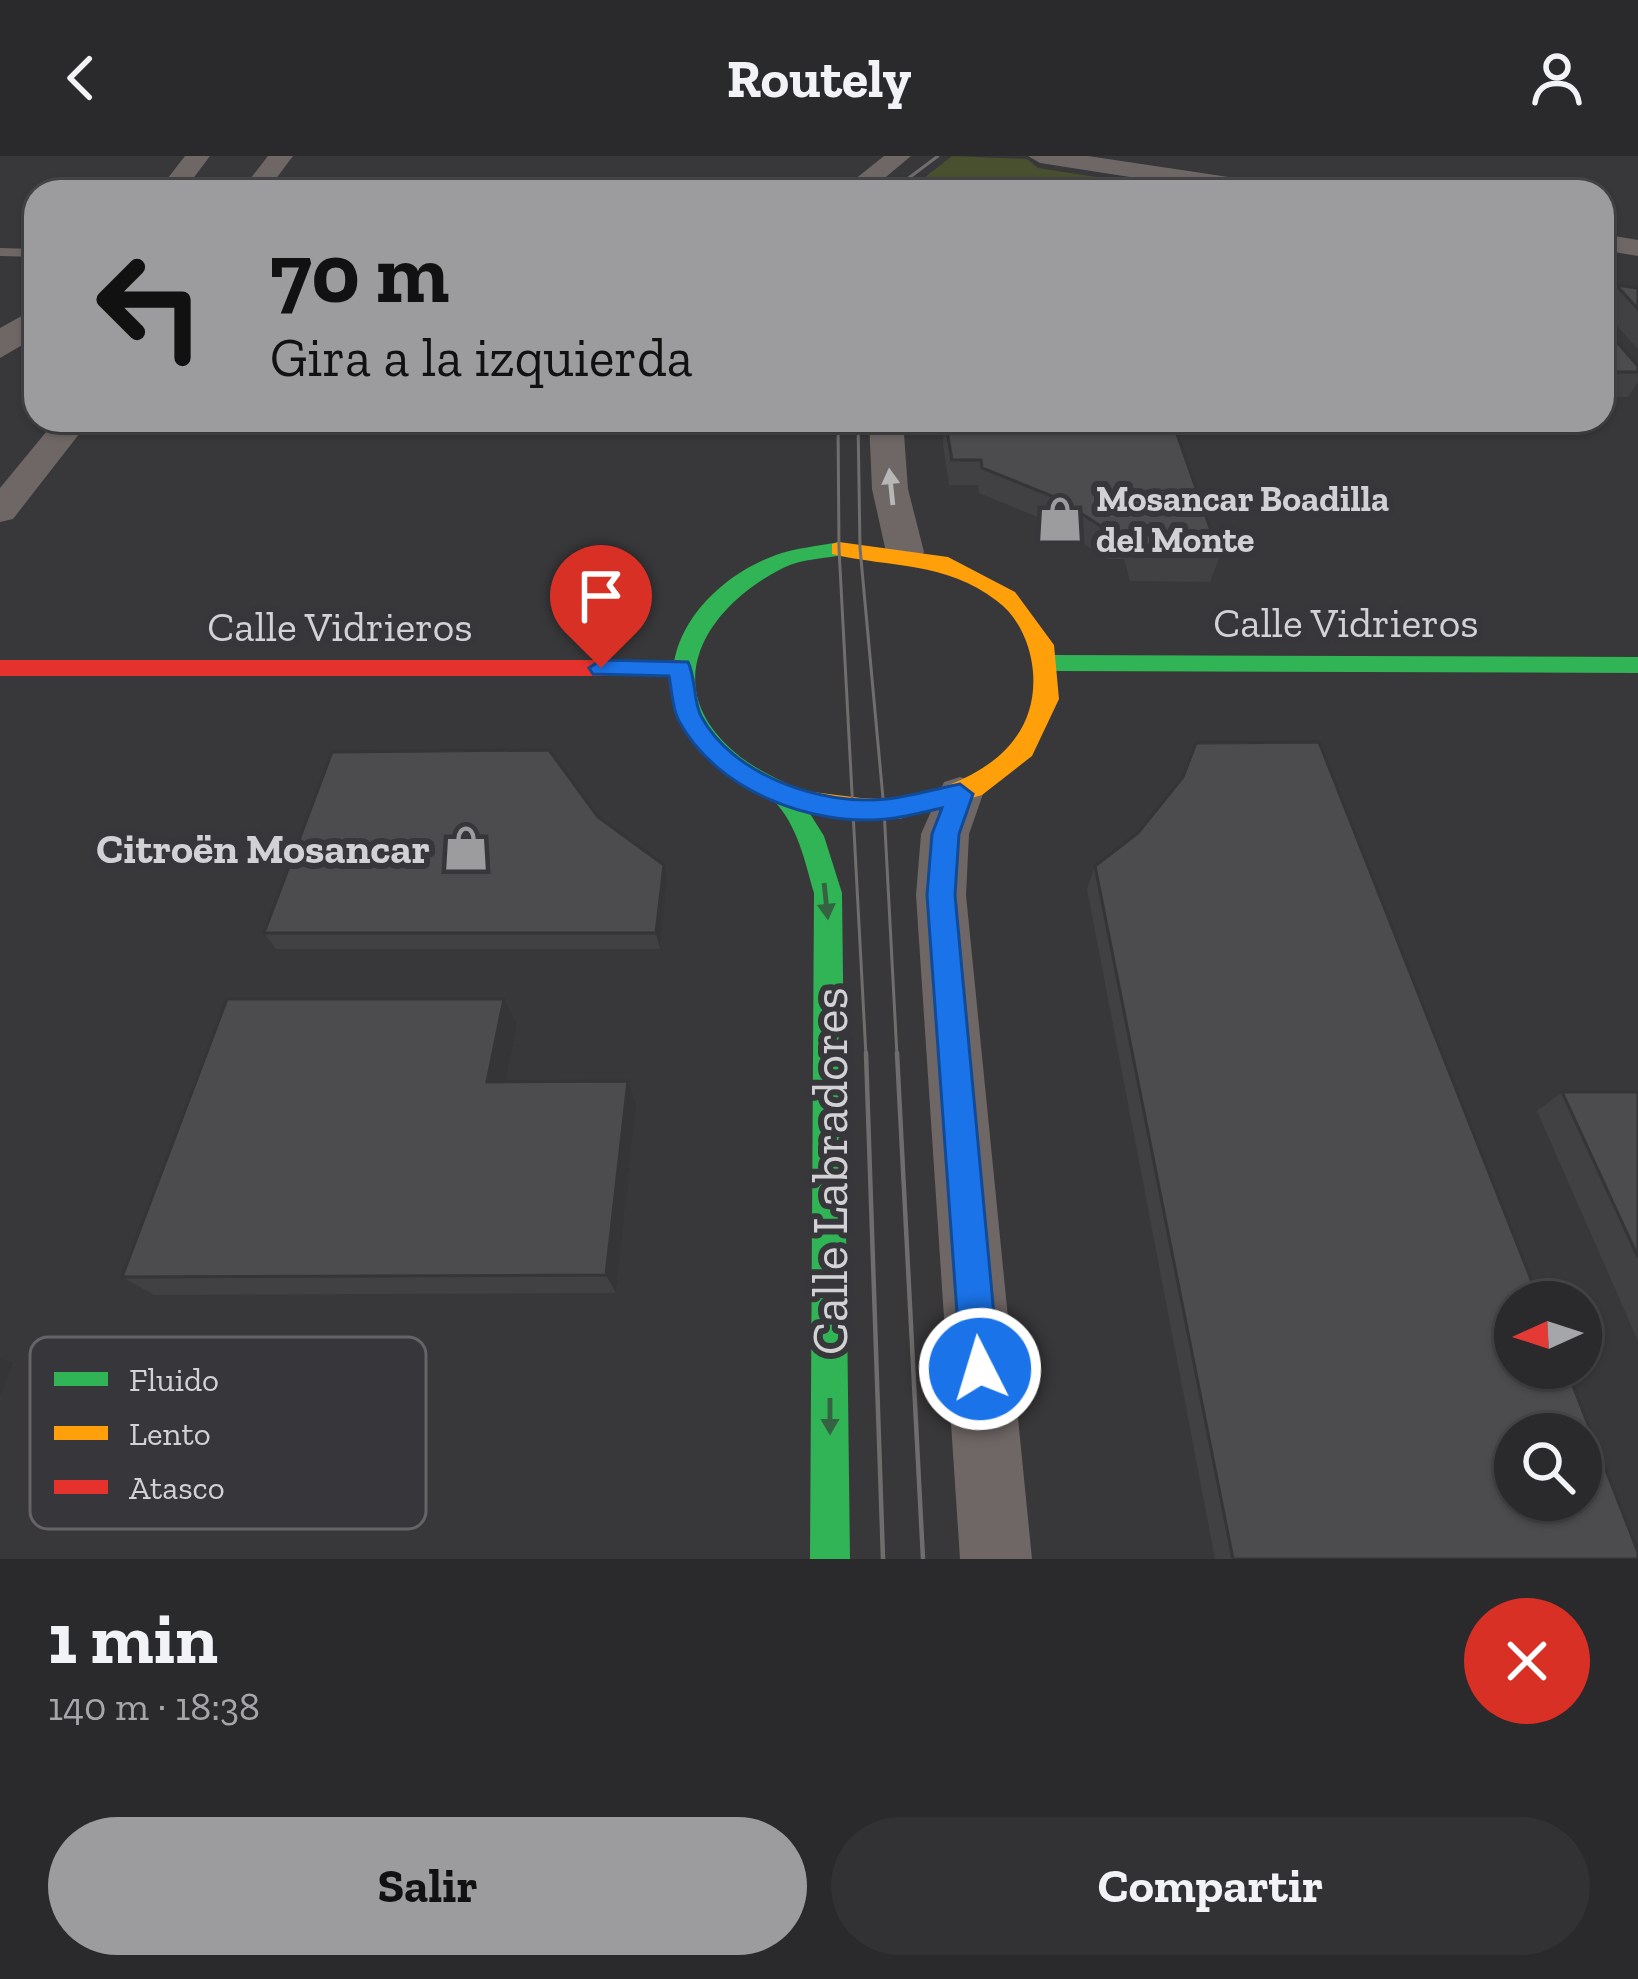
<!DOCTYPE html>
<html lang="es">
<head>
<meta charset="utf-8">
<style>
  :root { --surface:#2a292b; --page:#323133; --text:#f1f3f6; --muted:#a5a6a9; --line:#464547; --accent:#9c9b9e }
  body { margin:0; font-family:"Zilla Slab",serif; background:var(--page); color:var(--text); height:100vh; display:flex; flex-direction:column; font-size:45px; white-space:nowrap }
  * { box-sizing:border-box; margin:0 }
  p { font-size:39px; color:var(--muted) }
  .icon { flex:none; width:66px; height:66px; fill:none; stroke:currentColor; stroke-width:2; stroke-linecap:round; stroke-linejoin:round }
  .map { position:relative; height:1403px; overflow:hidden }
  .side { display:flex; flex-direction:column; background:var(--surface); flex:1 }
  .side>* { flex:none }
  .top-card { position:absolute; left:24px; top:24px; width:1590px; height:252px; border-radius:36px; box-shadow:0 3px 9px #0004,0 0 0 3px var(--line); background:#9c9b9e; color:#111; overflow:hidden }
  .needle { width:78px; rotate:267deg }
  .fabs { position:absolute; left:1494px; top:1125px; display:grid; gap:24px }
  .fabs a { display:grid; place-items:center; width:108px; height:108px; border-radius:50%; background:var(--surface); box-shadow:0 3px 9px #0004,0 0 0 3px var(--line); font-size:60px }
  .pin { position:absolute; display:grid; place-items:center; width:102px; height:102px; color:#fff; margin:-123px -51px; border-radius:50% 50% 50% 0; rotate:-45deg; box-shadow:0 0 12px #0007 }
  .pin .icon { rotate:45deg }
  .me { position:absolute; width:132px; margin:-66px; rotate:355deg; stroke-linejoin:round; filter:drop-shadow(0 0 9px #0008) }
  .turn { display:flex; align-items:center; gap:42px; height:252px; padding:0 48px; font-size:54px }
  .turn .icon { width:156px; height:156px; stroke-width:2.5 }
  .turn b { display:block; font-size:84px; line-height:102px }
  .round { display:grid; place-items:center; flex:none; width:126px; height:126px; border-radius:63px; background:var(--page) }
  .summary { display:flex; align-items:center; justify-content:space-between; height:204px; padding:0 48px }
  h1 { font-size:72px; font-weight:800; line-height:90px }
  .cta { display:flex; gap:24px; margin-top:auto; padding:24px 48px }
  .cta a { flex:1; height:138px; border-radius:72px; background:var(--accent); color:#111; font-size:48px; font-weight:800; line-height:138px; text-align:center }
  .cta a+a { background:var(--page); color:var(--text) }
  header { display:flex; justify-content:space-between; align-items:center; height:156px; padding:0 48px; background:var(--surface); font-size:54px; font-weight:800 }
  .map>svg:first-child { display:block }
  .green { fill:#49502f }
  .lines { fill:none; stroke-linecap:round; stroke-linejoin:round }
  .lane { fill:#6f6766; fill-rule:evenodd }
  .street { fill:#6f6766; fill-rule:evenodd }
  .fast { fill:#30b455; fill-rule:evenodd }
  .slow { fill:#ff9f0a; fill-rule:evenodd }
  .jam { fill:#e5322d; fill-rule:evenodd }
  .tram-far1 { stroke:#706d6d; stroke-width:3 }
  .tram { stroke:#706d6d; stroke-width:4.5 }
  .wall { fill:#414042 }
  .shaded-wall { fill:#353436 }
  .building { fill:#4c4b4d; stroke:#353436; stroke-width:3; fill-rule:evenodd }
  .oneway { fill:#b9b6b8 }
  .oneway2 { fill:#356243 }
  .route { fill:#1a73e8; stroke:#114b97; stroke-width:3 }
  .labels { text-anchor:middle; stroke-width:12; stroke-linejoin:round; paint-order:stroke }
  .far-poi-label { font-size:36px; font-weight:bold; fill:#d2d1d4; stroke:#37363a; text-anchor:start }
  .street-label { font-size:42px; fill:#d2d1d4; stroke:#37363a }
  .poi-label { font-size:42px; font-weight:bold; fill:#d2d1d4; stroke:#37363a; text-anchor:end }
  .near-street-label { font-size:51px; fill:#d2d1d4; stroke:#37363a }
  .key { fill:#37363a; stroke:#666468; stroke-width:3 }
  .key-label { font-size:33px; fill:#d2d1d4 }
</style>
</head>
<body>
<header><svg class="icon" aria-label="back" viewBox="0 0 24 24"><path d="M15 5l-7 7 7 7"/></svg>Routely<svg class="icon" aria-label="person" viewBox="0 0 24 24"><circle cx="12" cy="8" r="4"/><path d="M4 21q1-7 8-7t8 7"/></svg></header>
<div class="map">
<svg width="1638" height="1403" viewBox="0 0 1638 1403">
  <rect width="100%" height="100%" fill="#383739"/>
  <path class="green" d="M952,0L1027,3L1038,12L1193,36H906Z"/>
  <g class="lines">
    <g class="lane">
      <path d="M0,92L36,93V101L0,100Z"/>
      <path d="M36,170V181L0,202V190Z"/>
    </g>
    <g class="street">
      <path d="M185,0H210L183,36H157Z"/>
      <path d="M268,0H293L266,36H240Z"/>
      <path d="M884,0H911L868,36H839Z"/>
      <path d="M1028,0H1088L1275,28L1288,36H1226L1040,7Z"/>
      <path d="M1602,78L1638,84V100L1602,94Z"/>
      <path d="M36,152V175L0,195V172Z"/>
      <path d="M56,264H90L13,363L0,366V332Z"/>
      <path d="M869,264H903L908,333L924,396L918,404H892L886,396L872,333Z"/>
      <path d="M960,621L976,626L983,638L969,678L966,739L1032,1403H960L916,739L921,678L944,626Z"/>
    </g>
    <g class="fast">
      <path d="M839,386L846,388V398C826,403 803,402 783,412C711,448 656,525 731,593C754,614 783,626 811,638L815,645L807,653L824,680L842,737L850,1403H810L814,737C805,706 798,670 774,645C768,639 758,637 750,633C724,619 699,595 685,569C646,496 707,424 776,399C796,392 818,390 839,386Z"/>
      <path d="M1053,499L1638,501V517L1053,515L1041,507Z"/>
    </g>
    <path class="slow" d="M839,386L948,401L1015,436L1054,489L1059,543L1032,600L982,639L899,663L793,652L789,645L802,635C833,637 872,647 903,641C970,630 1039,592 1033,516C1031,490 1019,461 997,445C945,405 891,412 832,398V388Z"/>
    <path class="jam" d="M0,504H680L692,512L680,520H0Z"/>
    <g class="tram-far1">
      <path d="M890,36L938,0"/>
      <path d="M838,264L839,393L866,900"/>
      <path d="M858,264L860,392L884,653L897,900"/>
    </g>
    <g class="tram">
      <path d="M866,897L883,1403"/>
      <path d="M897,897L923,1403"/>
    </g>
  </g>
  <g class="wall">
    <path d="M1616,129L1638,132V193L1602,153Z"/>
    <path d="M1602,169L1638,210V226L1628,241H1602Z"/>
    <path d="M941,264H1172L1220,400L1210,426L1130,425L1124,403H1107L1052,367L979,337L978,329H949L943,289L944,274H942Z"/>
    <path d="M598,661L667,725L660,793H276L264,777Z"/>
    <path d="M1138,677L1638,1403H1215L1087,733L1095,710Z"/>
    <path d="M517,869L506,926L636,949L616,1137L154,1139L122,1121Z"/>
    <path d="M1562,936H1638V1185L1537,955Z"/>
  </g>
  <g class="shaded-wall">
    <path d="M664,709L667,725L660,793L656,777Z"/>
    <path d="M504,843L517,869L501,950L487,926Z"/>
    <path d="M628,925L636,949L616,1137L606,1119Z"/>
    <path d="M0,1202L13,1207L0,1239Z"/>
  </g>
  <g class="building">
    <path d="M1616,129L1638,132V153Z"/>
    <path d="M1602,169L1638,210V216H1602Z"/>
    <path d="M945,264H1172L1220,400H1138L1131,378H1113L1057,342L982,312L981,304H952Z"/>
    <path d="M1319,586L1540,1146H1515V1212H1566L1638,1396V1403H1233L1095,710L1138,677L1183,621L1196,587ZM1515,1278H1581V1344H1515Z"/>
    <path d="M549,594L598,661L664,709L656,777H264L332,596Z"/>
    <path d="M227,843H504L487,926L628,925L606,1119L122,1121Z"/>
    <path d="M1562,936H1638V1101Z"/>
  </g>
  <defs><path id="oneway-solid" d="M-6-.8H1V-3.2L6.5 0L1 3.2V.8H-6Z" transform="scale(3)"/></defs>
  <use class="oneway" href="#oneway-solid" transform="translate(891 331) rotate(-96)"/>
  <g class="oneway2">
    <use href="#oneway-solid" transform="translate(826 745) rotate(84)"/>
    <use href="#oneway-solid" transform="translate(830 1260) rotate(90)"/>
  </g>
  <path class="route" d="M601,504L688,506C696,522 693,544 701,560C733,620 822,650 887,643C911,640 936,633 960,628L973,638L959,678L955,739L999,1213L993,1226L980,1232L967,1226L961,1213L927,739L932,678L942,652C924,656 905,661 887,663C811,671 716,634 679,565C672,553 672,534 669,520L593,518L589,512Z"/>
  <defs>
    <g id="shop-bare" transform="scale(3.6)"><path d="M-5-2.5h2.3a2.7 3.5 0 0 1 5.4 0H5L5.5 6h-11ZM-1.5-2.5h3a1.5 2.3 0 0 0-3 0Z" fill="#9c9b9e" stroke="#37363a" stroke-width="2.5" paint-order="stroke"/></g>
  </defs>
  <g fill-rule="evenodd">
    <use href="#shop-bare" x="1060" y="363"/>
    <use href="#shop-bare" x="466" y="692"/>
  </g>
  <g class="labels">
    <g class="far-poi-label">
      <text x="1096" y="355">Mosancar Boadilla<tspan x="1096" dy="41">del Monte</tspan></text>
    </g>
    <g class="street-label">
      <text x="1346" y="481">Calle Vidrieros</text>
      <text x="340" y="485">Calle Vidrieros</text>
    </g>
    <g class="poi-label">
      <text x="430" y="707">Citroën Mosancar</text>
    </g>
    <g class="near-street-label">
      <text transform="translate(829 1015) rotate(-90)" y="18">Calle Labradores</text>
    </g>
  </g>
  <rect x="30" y="1181" width="396" height="192" rx="18" class="key"/>
  <rect x="54" y="1216" width="54" height="14" fill="#30b455"/>
  <rect x="54" y="1270" width="54" height="14" fill="#ff9f0a"/>
  <rect x="54" y="1324" width="54" height="14" fill="#e5322d"/>
  <g class="key-label">
    <text x="129" y="1235">Fluido</text>
    <text x="129" y="1289">Lento</text>
    <text x="129" y="1343">Atasco</text>
  </g>
</svg>
<div class="fabs">
<a><svg class="needle" viewBox="-14 -14 28 28"><path d="M0-13l5 13h-10z" fill="#e53935"/><path d="M0 13l5-13h-10z" fill="#a5a6a9"/></svg></a>
<a><svg class="icon" aria-label="search" viewBox="0 0 24 24"><circle cx="10" cy="10" r="6"/><path d="M15 15l6 6"/></svg></a>
</div>
<div class="pin" style="left:601px;top:512px;background:#d93025"><svg class="icon" aria-label="arrive" viewBox="0 0 24 24"><path d="M6 21V4h12l-3 4 3 4H6"/></svg></div>
<svg class="me" style="left:980px;top:1213px" viewBox="-20 -20 40 40"><circle r="17" fill="#1a73e8" stroke="#fff" stroke-width="3"/><path d="M0-11L8 9 0 5-8 9z" fill="#fff"/></svg>
<div class="top-card">
<div class="turn"><svg class="icon" aria-label="left" viewBox="0 0 24 24"><path d="M17 20v-9H6M10 6l-5 5 5 5"/></svg><div><b>70 m</b>Gira a la izquierda</div></div>
</div>
</div>
<section class="side">
<div class="summary"><div><h1>1 min</h1><p>140 m · 18:38</p></div><a class="round" style="background:#d93025;color:#fff"><svg class="icon" aria-label="close" viewBox="0 0 24 24"><path d="M6 6l12 12M18 6L6 18"/></svg></a></div>
<div class="cta"><a>Salir</a><a>Compartir</a></div>
</section>
</body>
</html>
